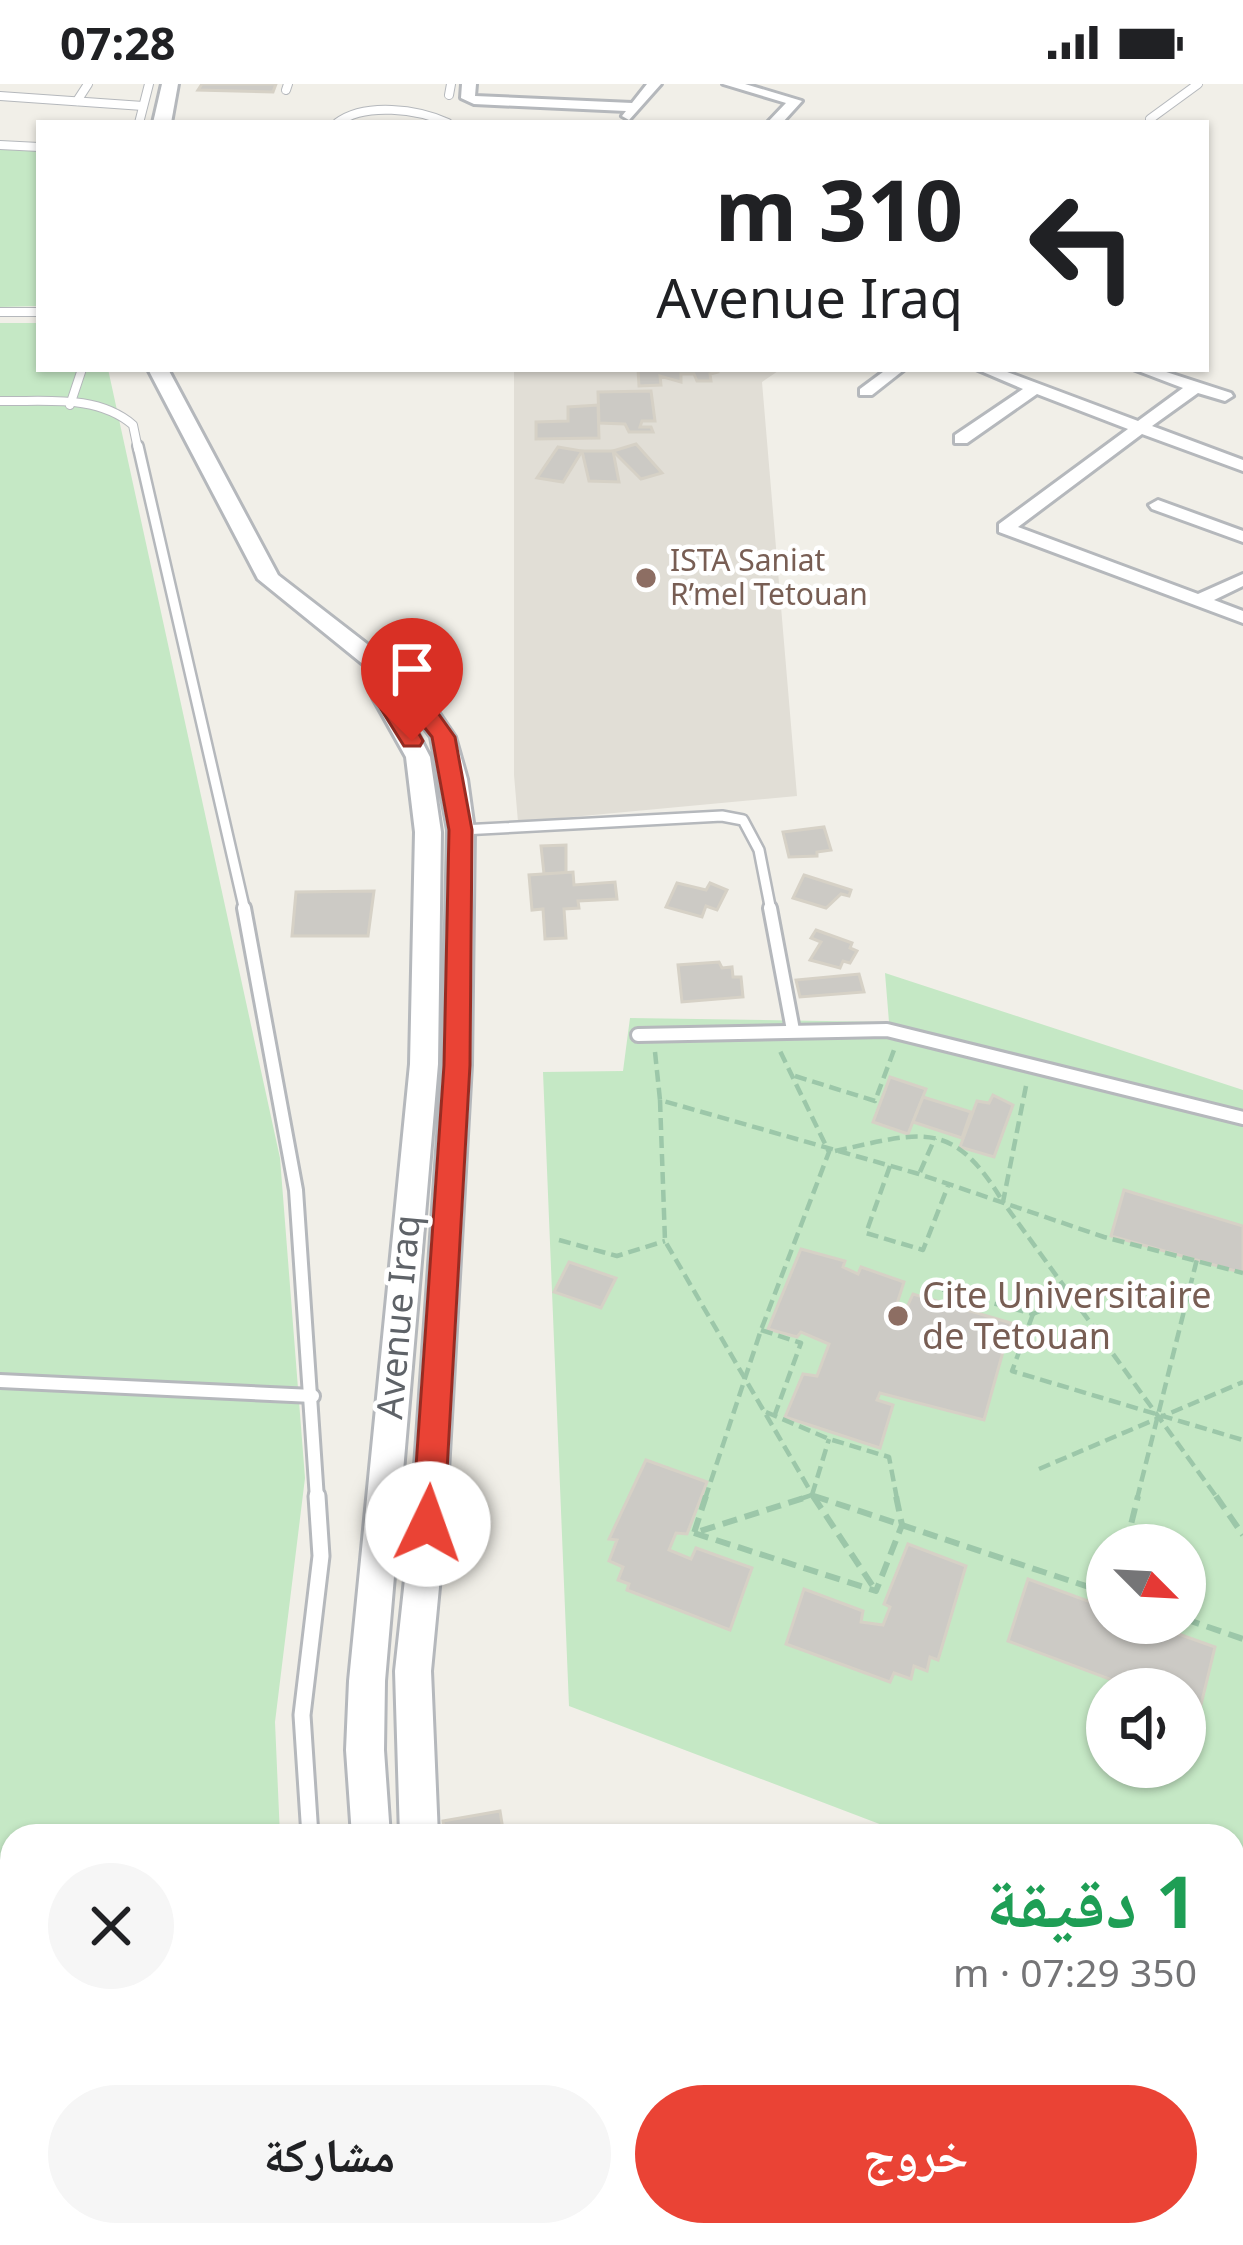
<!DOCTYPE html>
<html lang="ar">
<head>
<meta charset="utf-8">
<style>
  :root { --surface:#fff; --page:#f6f6f6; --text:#202124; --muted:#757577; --accent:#ea4335 }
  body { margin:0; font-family:"Noto Sans","Noto Naskh Arabic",sans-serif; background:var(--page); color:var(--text); direction:rtl; height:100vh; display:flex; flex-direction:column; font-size:45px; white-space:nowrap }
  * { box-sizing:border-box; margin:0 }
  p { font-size:39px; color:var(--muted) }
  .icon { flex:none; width:66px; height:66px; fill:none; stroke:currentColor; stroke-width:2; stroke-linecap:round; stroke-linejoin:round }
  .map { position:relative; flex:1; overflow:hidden; direction:ltr }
  .sheet { position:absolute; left:0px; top:1740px; width:1245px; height:423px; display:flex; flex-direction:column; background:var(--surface); border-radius:36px 36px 0 0; box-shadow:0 3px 9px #0004; direction:rtl }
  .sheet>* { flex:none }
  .top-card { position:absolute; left:36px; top:36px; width:1173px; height:252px; border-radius:0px; box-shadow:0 3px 9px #0004; direction:rtl; background:#fff; color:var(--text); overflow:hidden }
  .needle { width:78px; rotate:114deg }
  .tools { position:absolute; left:1086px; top:1440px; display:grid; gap:24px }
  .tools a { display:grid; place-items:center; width:120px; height:120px; border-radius:50%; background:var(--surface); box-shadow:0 3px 9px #0004; font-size:60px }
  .pin { position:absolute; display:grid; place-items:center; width:102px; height:102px; color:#fff; margin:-123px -51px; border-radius:50% 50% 50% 0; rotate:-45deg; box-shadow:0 0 12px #0007 }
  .pin .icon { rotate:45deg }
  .me { position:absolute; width:132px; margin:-66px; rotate:3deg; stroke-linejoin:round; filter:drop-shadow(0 0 9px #0008) }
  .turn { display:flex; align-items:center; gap:42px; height:252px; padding:0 48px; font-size:54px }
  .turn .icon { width:156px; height:156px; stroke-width:2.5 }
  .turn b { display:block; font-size:84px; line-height:102px }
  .round { display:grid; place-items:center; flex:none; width:126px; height:126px; border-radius:63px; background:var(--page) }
  .summary { display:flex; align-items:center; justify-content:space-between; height:204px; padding:0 48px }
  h1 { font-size:72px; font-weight:700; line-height:90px; color:#1e9e55 }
  .action { display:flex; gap:24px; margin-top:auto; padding:24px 48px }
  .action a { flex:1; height:138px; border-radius:72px; background:var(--accent); color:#fff; font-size:48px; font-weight:700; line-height:138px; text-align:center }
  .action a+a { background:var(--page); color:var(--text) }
  .status { display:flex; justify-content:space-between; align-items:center; height:84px; padding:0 60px; background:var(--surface); direction:ltr }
  .status svg { height:33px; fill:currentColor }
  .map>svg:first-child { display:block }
  .education { fill:#e1ded6 }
  .green { fill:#c5e8c5; fill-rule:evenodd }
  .building { fill:#cccac5; stroke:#d6d1c6; stroke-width:3 }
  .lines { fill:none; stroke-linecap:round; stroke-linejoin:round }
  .service-far3-casing { stroke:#b5b8bc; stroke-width:10 }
  .service-far2-casing { stroke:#b5b8bc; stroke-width:14 }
  .service-far1-casing { stroke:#b5b8bc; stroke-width:18 }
  .service-casing { stroke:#b5b8bc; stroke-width:21 }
  .minor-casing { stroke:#b5b8bc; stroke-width:6 }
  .tertiary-casing { stroke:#b5b8bc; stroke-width:6 }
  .path-far1 { stroke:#9cc7a9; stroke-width:4.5; stroke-dasharray:12 6; stroke-linecap:butt }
  .path { stroke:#9cc7a9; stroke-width:6; stroke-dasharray:15 8; stroke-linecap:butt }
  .service-far3 { stroke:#fff; stroke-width:8 }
  .service-far2 { stroke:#fff; stroke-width:9 }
  .service-far1 { stroke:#fff; stroke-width:12 }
  .service { stroke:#fff; stroke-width:15 }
  .minor { fill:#fff; fill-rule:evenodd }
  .tertiary { fill:#fff; fill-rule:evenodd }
  .route { fill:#ea4335; stroke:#982c22; stroke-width:3 }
  .education-dot { fill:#8d6e63; stroke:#fff; stroke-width:4.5 }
  .labels { text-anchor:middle; stroke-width:9; stroke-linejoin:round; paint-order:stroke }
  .far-education-label { font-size:30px; fill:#785e54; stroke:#fff; text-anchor:start }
  .education-label { font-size:36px; fill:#785e54; stroke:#fff; text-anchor:start }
  .street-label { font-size:36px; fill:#5f6368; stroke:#fff }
</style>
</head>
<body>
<div class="status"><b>07:28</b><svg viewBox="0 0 49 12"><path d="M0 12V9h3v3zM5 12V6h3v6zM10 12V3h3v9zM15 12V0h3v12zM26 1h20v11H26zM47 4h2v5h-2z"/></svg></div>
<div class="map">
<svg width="1243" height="2161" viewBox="0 0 1243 2161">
  <rect width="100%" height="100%" fill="#f1efe8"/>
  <path class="education" d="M514,285H781L762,298L797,712L518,738L514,691Z"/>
  <g class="green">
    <path d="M0,65L39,67V222L0,223Z"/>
    <path d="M0,239H39V285H108L280,1074L305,1394L275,1638L280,1752H12V2151H298L299,2161H0Z"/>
    <path d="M885,889L1243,1006V1878L1233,1874V1752H911L569,1622L543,988L623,987L630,934L889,938ZM1107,1461H1185V1539H1107ZM1107,1605H1185V1683H1107Z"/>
  </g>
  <g class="building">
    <path d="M202,0H276L273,8L198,6Z"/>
    <path d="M638,285H718V288L710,290L711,297H697L694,290H681V298L660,292L661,301L639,302Z"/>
    <path d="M651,307L655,337H642L640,343H651L653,348H629L625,340L599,339L598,308Z"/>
    <path d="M598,321L599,354L536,355V338L568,337V323Z"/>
    <path d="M636,360L662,389L641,395L613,367Z"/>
    <path d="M558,363L582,367L563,398L537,394Z"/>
    <path d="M582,367H613L619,398L589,397Z"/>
    <path d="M824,743L831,766L817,768V772L789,773L783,748Z"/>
    <path d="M566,761V789L544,790L541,762Z"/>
    <path d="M573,788L574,801L615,798L617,815L578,817L579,824L564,825L566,854L545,855L543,825L532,826L529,791Z"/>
    <path d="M804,791L851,806L849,812L841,810L826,824L793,814Z"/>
    <path d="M677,799L706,806L710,799L727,806L717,826L706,822L702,833L666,823Z"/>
    <path d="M374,807L368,852H292L296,808Z"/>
    <path d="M816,846L852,859L850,864L857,867L850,879L843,877L840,884L810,876L821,858L811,854Z"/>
    <path d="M719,878L722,884L732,883L733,893H741L743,913L682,918L678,881Z"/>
    <path d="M859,890L864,908L800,913L796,896Z"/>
    <path d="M890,993L926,1005L908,1050L873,1038Z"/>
    <path d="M993,1011L1013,1021L994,1073L960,1063L977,1017L989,1019Z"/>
    <path d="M923,1013L971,1028L962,1054L913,1038Z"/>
    <path d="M1124,1106L1243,1142V1189L1111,1152Z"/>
    <path d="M801,1165L845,1177L843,1183L858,1190L861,1183L904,1198L894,1229L903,1232L913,1210L1011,1239L984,1336L880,1309L877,1316L893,1321L880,1364L785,1333L803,1290L817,1292L829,1260L801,1248L797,1253L768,1245Z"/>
    <path d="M569,1178L616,1194L601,1224L554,1208Z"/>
    <path d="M646,1376L707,1398L687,1450L676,1449L669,1466L691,1475L696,1464L752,1484L730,1546L627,1506L629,1500L618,1496L623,1483L609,1477L617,1456L609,1455Z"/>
    <path d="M908,1460L966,1482L938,1576L930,1573L927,1587L914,1582L911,1595L894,1589L890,1598L786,1560L804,1505L863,1527L861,1538L883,1541L890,1523L884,1520Z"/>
    <path d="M1028,1495L1107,1524V1539H1148L1215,1563L1199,1629L1185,1623V1605H1136L1008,1557Z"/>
    <path d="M500,1727L504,1752H445L443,1737Z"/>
  </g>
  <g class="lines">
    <g class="service-far3-casing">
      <g id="service-far3">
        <path d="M286,6L288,0"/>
        <path d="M449,11L451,0"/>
        <path d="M0,12L143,22"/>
        <path d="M77,17L88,0"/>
        <path d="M1150,35L1198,0"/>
        <path d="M139,39L149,0"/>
        <path d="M337,39C365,18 418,25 448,39"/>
        <path d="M0,61L39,63"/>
        <path d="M0,228H39"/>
        <path d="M0,317C45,318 97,310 133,341L138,365"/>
        <path d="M70,321L82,285"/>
      </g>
    </g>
    <g class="service-far2-casing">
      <g id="service-far2">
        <path d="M138,362L245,827"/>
        <path d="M462,746L722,732L743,736L759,766L771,827"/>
      </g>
    </g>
    <g class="service-far1-casing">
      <g id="service-far1">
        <path d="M244,824L296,1106L317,1415"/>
        <path d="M770,824L793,946"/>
        <path d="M638,951L887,946L1243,1034"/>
        <path d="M0,1297L313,1312"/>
      </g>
    </g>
    <g class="service-casing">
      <g id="service">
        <path d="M310,1752L302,1631L321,1472L317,1412"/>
        <path d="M334,2151L335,2161"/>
      </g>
    </g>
    <g class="minor-casing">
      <g id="minor">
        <path d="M462,0H476L475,12L632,19L647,0H661L629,36L622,32L626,27L474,20L461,14Z"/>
        <path d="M723,0H745L802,17L782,39H767L786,19Z"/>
        <path d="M887,285H905L872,311H860V305Z"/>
        <path d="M976,285H999L1138,337L1183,304L1133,285H1157L1231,309L1233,312L1225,317L1198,309L1152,342L1243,376V387L1142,350L1018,443L1198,510L1243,490V502L1214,516L1243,527V539L999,448V440L1128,345L1037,310L967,359H955V351L1023,305Z"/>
        <path d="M1158,416L1243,447V458L1152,425L1149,421Z"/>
        <path d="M762,2151H849L845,2161H758Z"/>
        <path d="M970,2151H1007L1011,2161H974Z"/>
      </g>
    </g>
    <g class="tertiary-casing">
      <g id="tertiary">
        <path d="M162,0H178L171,39H153Z"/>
        <path d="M148,285H168L278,491L420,601L455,653L467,695L474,746L471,981L445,1440L431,1587L438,1752H400L395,1587L411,1440L443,981L448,746L431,653L395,605L430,673L441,748L438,980L385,1597L384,1666L390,1752H352L346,1666L349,1597L410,980L415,748L406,673L373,614L364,581L258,495Z"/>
        <rect x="382" y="2151" width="44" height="10"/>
        <path d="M435,2151H479L480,2161H436Z"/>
      </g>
    </g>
    <g class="path-far1">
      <path d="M655,968L660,1016L919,1090L1104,1153L1243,1189"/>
      <path d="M795,992L875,1017L894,966"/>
      <path d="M1026,1002L1003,1118L1218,1415"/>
      <path d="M660,1016L665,1157L815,1415"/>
      <path d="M835,1067C922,1048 953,1034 1003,1118"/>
      <path d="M890,1082L866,1149L923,1166L948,1102"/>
      <path d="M920,1088L935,1054"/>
      <path d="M559,1156L617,1172L665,1157"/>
      <path d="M925,1201L1033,1230L1072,1213"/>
      <path d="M1033,1230L1012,1287L1243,1356"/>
      <path d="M761,1246L801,1259L774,1333"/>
      <path d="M766,1328L829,1355L889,1373L897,1415"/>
      <path d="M1039,1385L1243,1298"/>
      <path d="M812,1411L829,1355"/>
      <path d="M705,1415L761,1246L829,1068L780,967"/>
      <path d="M800,1415L812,1411L823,1415"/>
      <path d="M1137,1415L1197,1175"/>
    </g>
    <g class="path">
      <path d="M706,1412L694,1449L810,1412"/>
      <path d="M813,1412L876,1507"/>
      <path d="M814,1412L1107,1509"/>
      <path d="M1216,1412L1243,1451"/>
      <path d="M694,1449L876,1507L902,1441L896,1412"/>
      <path d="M1126,1461L1138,1412"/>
      <path d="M1185,1535L1243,1555"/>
    </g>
    <use href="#service-far3" class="service-far3"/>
    <use href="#service-far2" class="service-far2"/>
    <use href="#service-far1" class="service-far1"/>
    <use href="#service" class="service"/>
    <use href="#minor" class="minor"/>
    <use href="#tertiary" class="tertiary"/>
  </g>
  <path class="route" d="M376,575L418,601L455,653L472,746L470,981L444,1440L439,1450L428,1454L417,1450L412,1440L444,981L449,746L432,653L393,604L423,657L420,662H404L374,614L365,582Z"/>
  <g class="education-dot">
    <circle cx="646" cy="494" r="12"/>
    <circle cx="898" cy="1232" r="12"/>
  </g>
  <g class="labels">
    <g class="far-education-label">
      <text x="670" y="487">ISTA Saniat<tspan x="670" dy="34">R’mel Tetouan</tspan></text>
    </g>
    <g class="education-label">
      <text x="922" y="1224">Cite Universitaire<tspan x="922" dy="41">de Tetouan</tspan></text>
    </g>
    <g class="street-label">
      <text transform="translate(398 1233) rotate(-85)" y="13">Avenue Iraq</text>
    </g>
  </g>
</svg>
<div class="tools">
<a><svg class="needle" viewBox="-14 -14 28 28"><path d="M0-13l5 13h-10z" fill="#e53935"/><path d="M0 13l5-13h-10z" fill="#757577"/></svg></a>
<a><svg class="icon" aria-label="sound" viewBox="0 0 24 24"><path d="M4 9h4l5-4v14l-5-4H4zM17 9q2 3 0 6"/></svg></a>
</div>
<div class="pin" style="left:412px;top:657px;background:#d93025"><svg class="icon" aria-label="arrive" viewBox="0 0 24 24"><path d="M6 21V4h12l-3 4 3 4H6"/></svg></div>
<svg class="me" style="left:428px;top:1440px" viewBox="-20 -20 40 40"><circle r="19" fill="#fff"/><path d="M0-13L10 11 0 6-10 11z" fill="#ea4335"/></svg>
<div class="top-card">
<div class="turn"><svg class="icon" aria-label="left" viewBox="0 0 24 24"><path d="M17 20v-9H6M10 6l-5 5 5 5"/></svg><div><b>310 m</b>Avenue Iraq</div></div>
</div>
<section class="sheet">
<div class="summary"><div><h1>1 دقيقة</h1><p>350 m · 07:29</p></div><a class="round"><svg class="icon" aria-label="close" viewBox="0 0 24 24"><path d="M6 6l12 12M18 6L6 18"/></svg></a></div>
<div class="action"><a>خروج</a><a>مشاركة</a></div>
</section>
</div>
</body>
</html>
